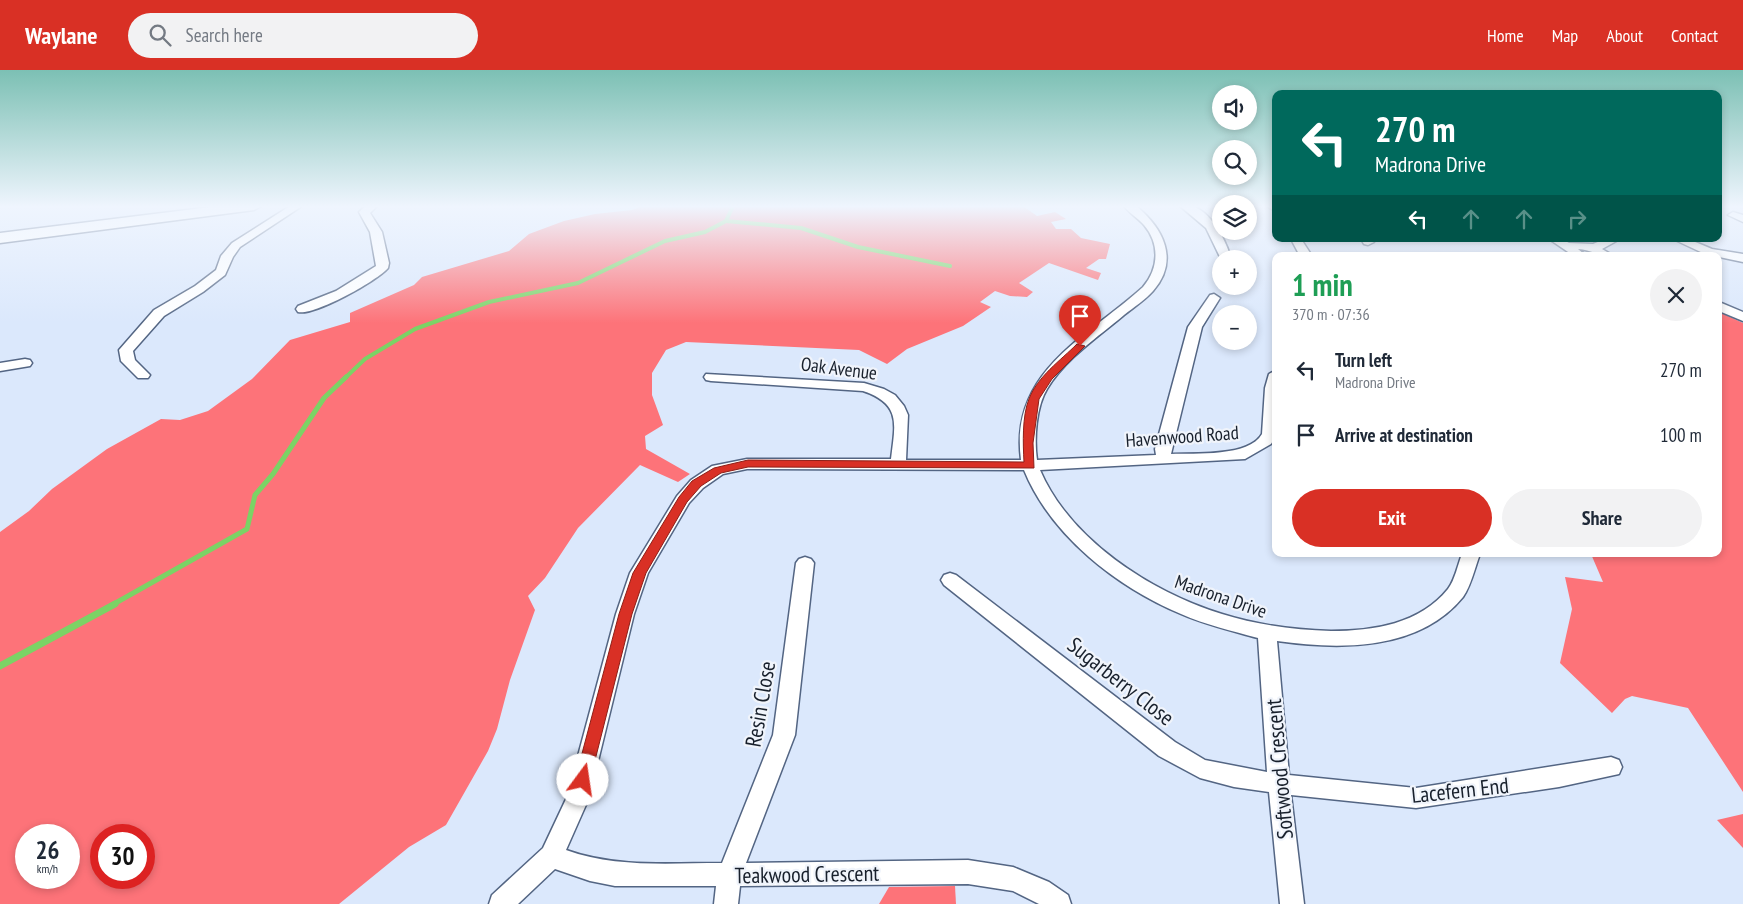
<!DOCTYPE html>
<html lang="en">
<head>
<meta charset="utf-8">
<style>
  :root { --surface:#fff; --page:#f2f2f3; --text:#1f2937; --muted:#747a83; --accent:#d93025 }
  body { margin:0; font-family:"PT Sans Narrow",sans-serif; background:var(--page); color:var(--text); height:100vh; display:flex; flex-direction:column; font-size:19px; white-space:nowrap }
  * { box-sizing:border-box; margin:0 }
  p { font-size:16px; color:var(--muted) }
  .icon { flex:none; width:28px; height:28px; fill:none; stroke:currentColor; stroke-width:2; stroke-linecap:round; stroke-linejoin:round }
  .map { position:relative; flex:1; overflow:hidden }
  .drawer { position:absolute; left:1272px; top:182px; width:450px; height:305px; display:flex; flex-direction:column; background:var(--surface); border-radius:10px; box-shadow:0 2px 8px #0003 }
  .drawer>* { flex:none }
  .banner { position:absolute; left:1272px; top:20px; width:450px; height:152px; border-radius:10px; box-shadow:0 2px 8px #0003; background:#00695c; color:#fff; overflow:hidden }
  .fabs { position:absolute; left:1212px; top:15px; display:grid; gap:10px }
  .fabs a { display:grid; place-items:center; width:45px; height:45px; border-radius:50%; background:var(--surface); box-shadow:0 2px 8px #0003; font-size:25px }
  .speed { position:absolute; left:15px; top:754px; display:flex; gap:10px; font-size:25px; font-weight:700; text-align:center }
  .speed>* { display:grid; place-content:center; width:65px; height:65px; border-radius:50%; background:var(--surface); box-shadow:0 2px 8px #0003; line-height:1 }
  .speed small { font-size:12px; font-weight:400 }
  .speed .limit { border:8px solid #d22; background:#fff; color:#111 }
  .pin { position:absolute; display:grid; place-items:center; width:42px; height:42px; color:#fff; margin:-51px -21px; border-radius:50% 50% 50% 0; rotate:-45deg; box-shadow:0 0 5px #0007 }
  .pin .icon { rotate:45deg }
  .me { position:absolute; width:55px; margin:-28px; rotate:14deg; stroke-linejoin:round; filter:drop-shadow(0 0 4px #0008) }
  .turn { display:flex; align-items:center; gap:18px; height:105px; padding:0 20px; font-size:22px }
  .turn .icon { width:65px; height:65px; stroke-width:2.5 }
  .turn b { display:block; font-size:35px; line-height:42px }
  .lanes { display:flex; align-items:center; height:48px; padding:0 20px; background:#0003; justify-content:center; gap:25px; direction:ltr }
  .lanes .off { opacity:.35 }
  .round { display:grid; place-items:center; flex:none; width:52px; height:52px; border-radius:26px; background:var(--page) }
  .headline { display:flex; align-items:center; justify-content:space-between; height:85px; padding:0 20px }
  h1 { font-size:30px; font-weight:700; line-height:38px; color:#1e9e55 }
  .cta { display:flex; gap:10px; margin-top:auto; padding:10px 20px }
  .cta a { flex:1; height:58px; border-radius:30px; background:var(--accent); color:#fff; font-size:20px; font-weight:700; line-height:58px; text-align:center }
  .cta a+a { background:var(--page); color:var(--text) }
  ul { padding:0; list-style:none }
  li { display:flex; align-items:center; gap:15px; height:65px; padding:0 20px }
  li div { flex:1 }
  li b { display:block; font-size:19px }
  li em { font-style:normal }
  header { display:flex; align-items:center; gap:30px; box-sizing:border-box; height:70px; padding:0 25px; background:var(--accent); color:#fff }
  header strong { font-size:24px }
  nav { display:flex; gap:28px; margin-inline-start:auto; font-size:18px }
  .search { width:350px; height:45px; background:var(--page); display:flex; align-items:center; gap:12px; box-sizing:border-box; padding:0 18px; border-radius:28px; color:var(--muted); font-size:19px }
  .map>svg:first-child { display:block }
  .forest { fill:#fd7379; fill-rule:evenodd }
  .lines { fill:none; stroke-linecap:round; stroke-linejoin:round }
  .stream-far2 { stroke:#7bd365; stroke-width:4 }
  .stream-far1 { stroke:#7bd365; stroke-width:5 }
  .stream { stroke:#7bd365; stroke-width:7 }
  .street-casing { stroke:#536583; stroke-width:3 }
  .secondary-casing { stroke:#536583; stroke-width:3 }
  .street { fill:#fff; fill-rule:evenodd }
  .secondary { fill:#fff; fill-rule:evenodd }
  .route { fill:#d93025; stroke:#8d1f18 }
  .labels { text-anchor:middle; stroke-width:4.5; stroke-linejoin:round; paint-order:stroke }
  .street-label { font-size:19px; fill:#18202c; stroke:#f0f4fb }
  .near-street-label { font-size:22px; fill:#18202c; stroke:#f0f4fb }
</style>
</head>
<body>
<header>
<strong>Waylane</strong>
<div class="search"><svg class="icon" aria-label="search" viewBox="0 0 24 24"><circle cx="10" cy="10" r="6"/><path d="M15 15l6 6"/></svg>Search here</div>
<nav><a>Home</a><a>Map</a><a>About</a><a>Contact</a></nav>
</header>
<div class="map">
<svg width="1743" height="834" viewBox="0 0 1743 834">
  <rect width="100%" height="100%" fill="#dbe8fc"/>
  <g class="forest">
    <path d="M642,136H1023L1037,146L1055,142L1066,149L1051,152L1056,159H1071L1081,168L1110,174L1106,189H1099L1086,198L1101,203L1098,210L1049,193L1019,213L1033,222L1027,227L1010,226L995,221L980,232L991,237L963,256L907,279L887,294L859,280L686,272L666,280L652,303V325L663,355L645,366L646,379L690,404L678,412L640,395L578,458L545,508L528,526L535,540L510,610L497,659L488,681L446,755L409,777L339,834H0V462L29,441L52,419L107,379L161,349L180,350L208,341L252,309L290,270L350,252V243L414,215L422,207L509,181L529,164L564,151L595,144L632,140ZM26,765H69V808H26ZM101,765H144V808H101Z"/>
    <path d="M1719,242L1743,253V722L1688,638L1632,626L1625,629L1612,643L1560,593L1572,539L1565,507L1603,512L1591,484H1719Z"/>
    <path d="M1743,744V778L1717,750Z"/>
    <path d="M955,816L956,834H879L889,817Z"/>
  </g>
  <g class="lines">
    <g class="stream-far2">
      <path d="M726,151L801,158L858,177L950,196"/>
      <path d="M344,309L365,289L415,259L489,232L578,213L665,171L705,162L726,151L733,136"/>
    </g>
    <path class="stream-far1" d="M112,535L247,459L255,425L273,404L324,328L346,307"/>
    <path class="stream" d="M0,596L115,534"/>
    <g class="street-casing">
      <g id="street">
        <path d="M290,136H302L240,177L233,187L225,205L203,222L164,246L133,281L135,290L150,305L148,308H138L121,291L119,280L154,240L195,216L216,200L221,186L232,173Z"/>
        <path d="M365,136H377L370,143L382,162L389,193L388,198C377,211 314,246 298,242L296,239L298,236L336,221L376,196L370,162L359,142Z"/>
        <path d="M1124,136H1136C1163,158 1180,190 1153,221C1145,230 1134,237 1124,245C1098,267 1065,289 1047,319C1036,337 1034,369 1037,390L1156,385L1155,379L1188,257L1210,225L1214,224L1220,228L1202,257L1171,384C1195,383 1249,387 1262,364L1265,318L1269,304L1276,300V366L1271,374L1245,389L1040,400C1070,470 1151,522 1222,544C1257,555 1295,560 1331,561C1373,561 1420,554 1448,519C1455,510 1458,494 1462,484H1480C1475,497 1471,516 1463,527C1419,581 1340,580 1277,571L1289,705L1416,718L1611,687L1619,690L1622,697L1619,704L1559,717L1416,738L1291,725L1304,834H1280L1269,722L1234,717L1200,708L1159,686L944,515L941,510L944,505L950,503L956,505L1175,672L1205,690L1267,702L1258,568C1232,561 1206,555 1181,544C1117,517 1051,466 1024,400L747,399L723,404L703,418L689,433L648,503L634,544L589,728L566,780C616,798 669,793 722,793L773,665L796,493L799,489L805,487L811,489L814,493L795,665L746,793L968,790L1013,797L1049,812L1068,825L1071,834H1039L1013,821L968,814L740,816L738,834H714L716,816H615L590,811L555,799L518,834H489L492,825L543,778L567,727L616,544L630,503L677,426L691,410L712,396L747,389H891C895,355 902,334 863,321L711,311L706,310L704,307L706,304L864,313L884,319L895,325L904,336L908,345L906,390H1021C1009,301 1088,267 1143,217C1159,198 1160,174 1144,155C1138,148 1129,143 1124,136Z"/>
        <path d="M1180,136C1183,136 1188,135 1192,136C1210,141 1225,169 1230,185L1228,187H1220L1206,158Z"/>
        <path d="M1267,136H1276V142Z"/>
        <path d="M1733,142L1743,145V152L1728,145Z"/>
        <path d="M1291,169H1301L1312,186H1300Z"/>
        <path d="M1361,169H1371L1374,172L1368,175L1364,174Z"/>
        <path d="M1549,169H1562L1569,173L1593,174L1605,169H1620L1602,179L1614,186C1600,186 1591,180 1578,179L1584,184L1582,186H1574Z"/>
        <path d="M1673,169H1688L1712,179L1743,184V192L1705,184Z"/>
        <path d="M1719,232L1743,242V251L1719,241Z"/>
        <path d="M25,289L30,290L32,293L30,296L0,301V293Z"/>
      </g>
    </g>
    <g class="secondary-casing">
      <path id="secondary" d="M219,136H261L254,140L0,173V163Z"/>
    </g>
    <use href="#street" class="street"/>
    <use href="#secondary" class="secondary"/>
  </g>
  <linearGradient id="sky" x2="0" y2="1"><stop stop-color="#7cc0b4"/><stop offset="0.54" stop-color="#eff5fe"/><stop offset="1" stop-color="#eff5fe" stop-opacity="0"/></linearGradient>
  <rect width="1743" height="253" fill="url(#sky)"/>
  <path class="route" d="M1077,274L1085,276L1052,309L1039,329L1033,373L1034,398L748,397L721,403L701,416L687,432L646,503L632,544L590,710L588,715L583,717L577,715L575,710L619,544L633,503L679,427L692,411L714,398L748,390L1024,392C1023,374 1022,346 1029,329C1037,307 1061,290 1077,274Z"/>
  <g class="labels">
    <g class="street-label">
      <text transform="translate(839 298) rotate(7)" y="7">Oak Avenue</text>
      <text transform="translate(1182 366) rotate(-4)" y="7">Havenwood Road</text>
      <text transform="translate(1221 526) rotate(19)" y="7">Madrona Drive</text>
    </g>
    <g class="near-street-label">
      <text transform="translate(1121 611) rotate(38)" y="8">Sugarberry Close</text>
      <text transform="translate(760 634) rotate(-80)" y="8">Resin Close</text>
      <text transform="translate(1279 699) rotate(-95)" y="8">Softwood Crescent</text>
      <text transform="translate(1460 720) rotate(-6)" y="8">Lacefern End</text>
      <text transform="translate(807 804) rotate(-1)" y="8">Teakwood Crescent</text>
    </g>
  </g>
</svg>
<div class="fabs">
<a><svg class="icon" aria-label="sound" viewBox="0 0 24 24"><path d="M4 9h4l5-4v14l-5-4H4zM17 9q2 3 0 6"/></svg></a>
<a><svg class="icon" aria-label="search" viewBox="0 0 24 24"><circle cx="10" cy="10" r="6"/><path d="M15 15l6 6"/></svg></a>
<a><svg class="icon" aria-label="layers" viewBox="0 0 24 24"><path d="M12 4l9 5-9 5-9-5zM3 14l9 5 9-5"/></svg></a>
<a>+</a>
<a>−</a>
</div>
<div class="speed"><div>26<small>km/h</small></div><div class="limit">30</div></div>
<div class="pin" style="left:1080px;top:276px;background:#d93025"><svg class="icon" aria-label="arrive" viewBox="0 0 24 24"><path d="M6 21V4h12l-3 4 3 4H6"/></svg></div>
<svg class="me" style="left:583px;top:710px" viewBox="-20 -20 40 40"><circle r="19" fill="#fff"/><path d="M0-13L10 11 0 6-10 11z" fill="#d93025"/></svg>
<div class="banner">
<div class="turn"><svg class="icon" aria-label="left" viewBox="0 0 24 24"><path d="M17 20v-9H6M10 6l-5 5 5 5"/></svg><div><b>270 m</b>Madrona Drive</div></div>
<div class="lanes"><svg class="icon" aria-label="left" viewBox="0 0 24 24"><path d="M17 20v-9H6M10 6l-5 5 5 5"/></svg><svg class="icon off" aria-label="ahead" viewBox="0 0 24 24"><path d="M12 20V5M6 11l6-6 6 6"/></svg><svg class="icon off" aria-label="ahead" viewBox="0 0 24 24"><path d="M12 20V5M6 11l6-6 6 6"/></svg><svg class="icon off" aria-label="right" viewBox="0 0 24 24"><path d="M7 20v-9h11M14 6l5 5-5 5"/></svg></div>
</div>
<section class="drawer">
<div class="headline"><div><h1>1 min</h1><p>370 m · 07:36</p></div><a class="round"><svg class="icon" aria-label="close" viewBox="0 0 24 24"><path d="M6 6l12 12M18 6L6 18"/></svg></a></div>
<ul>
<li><svg class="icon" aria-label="left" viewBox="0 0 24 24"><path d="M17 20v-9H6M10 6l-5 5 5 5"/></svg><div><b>Turn left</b><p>Madrona Drive</p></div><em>270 m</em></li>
<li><svg class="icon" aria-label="arrive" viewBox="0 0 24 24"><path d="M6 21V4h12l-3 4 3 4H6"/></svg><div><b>Arrive at destination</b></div><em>100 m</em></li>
</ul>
<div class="cta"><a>Exit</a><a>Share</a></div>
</section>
</div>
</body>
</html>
